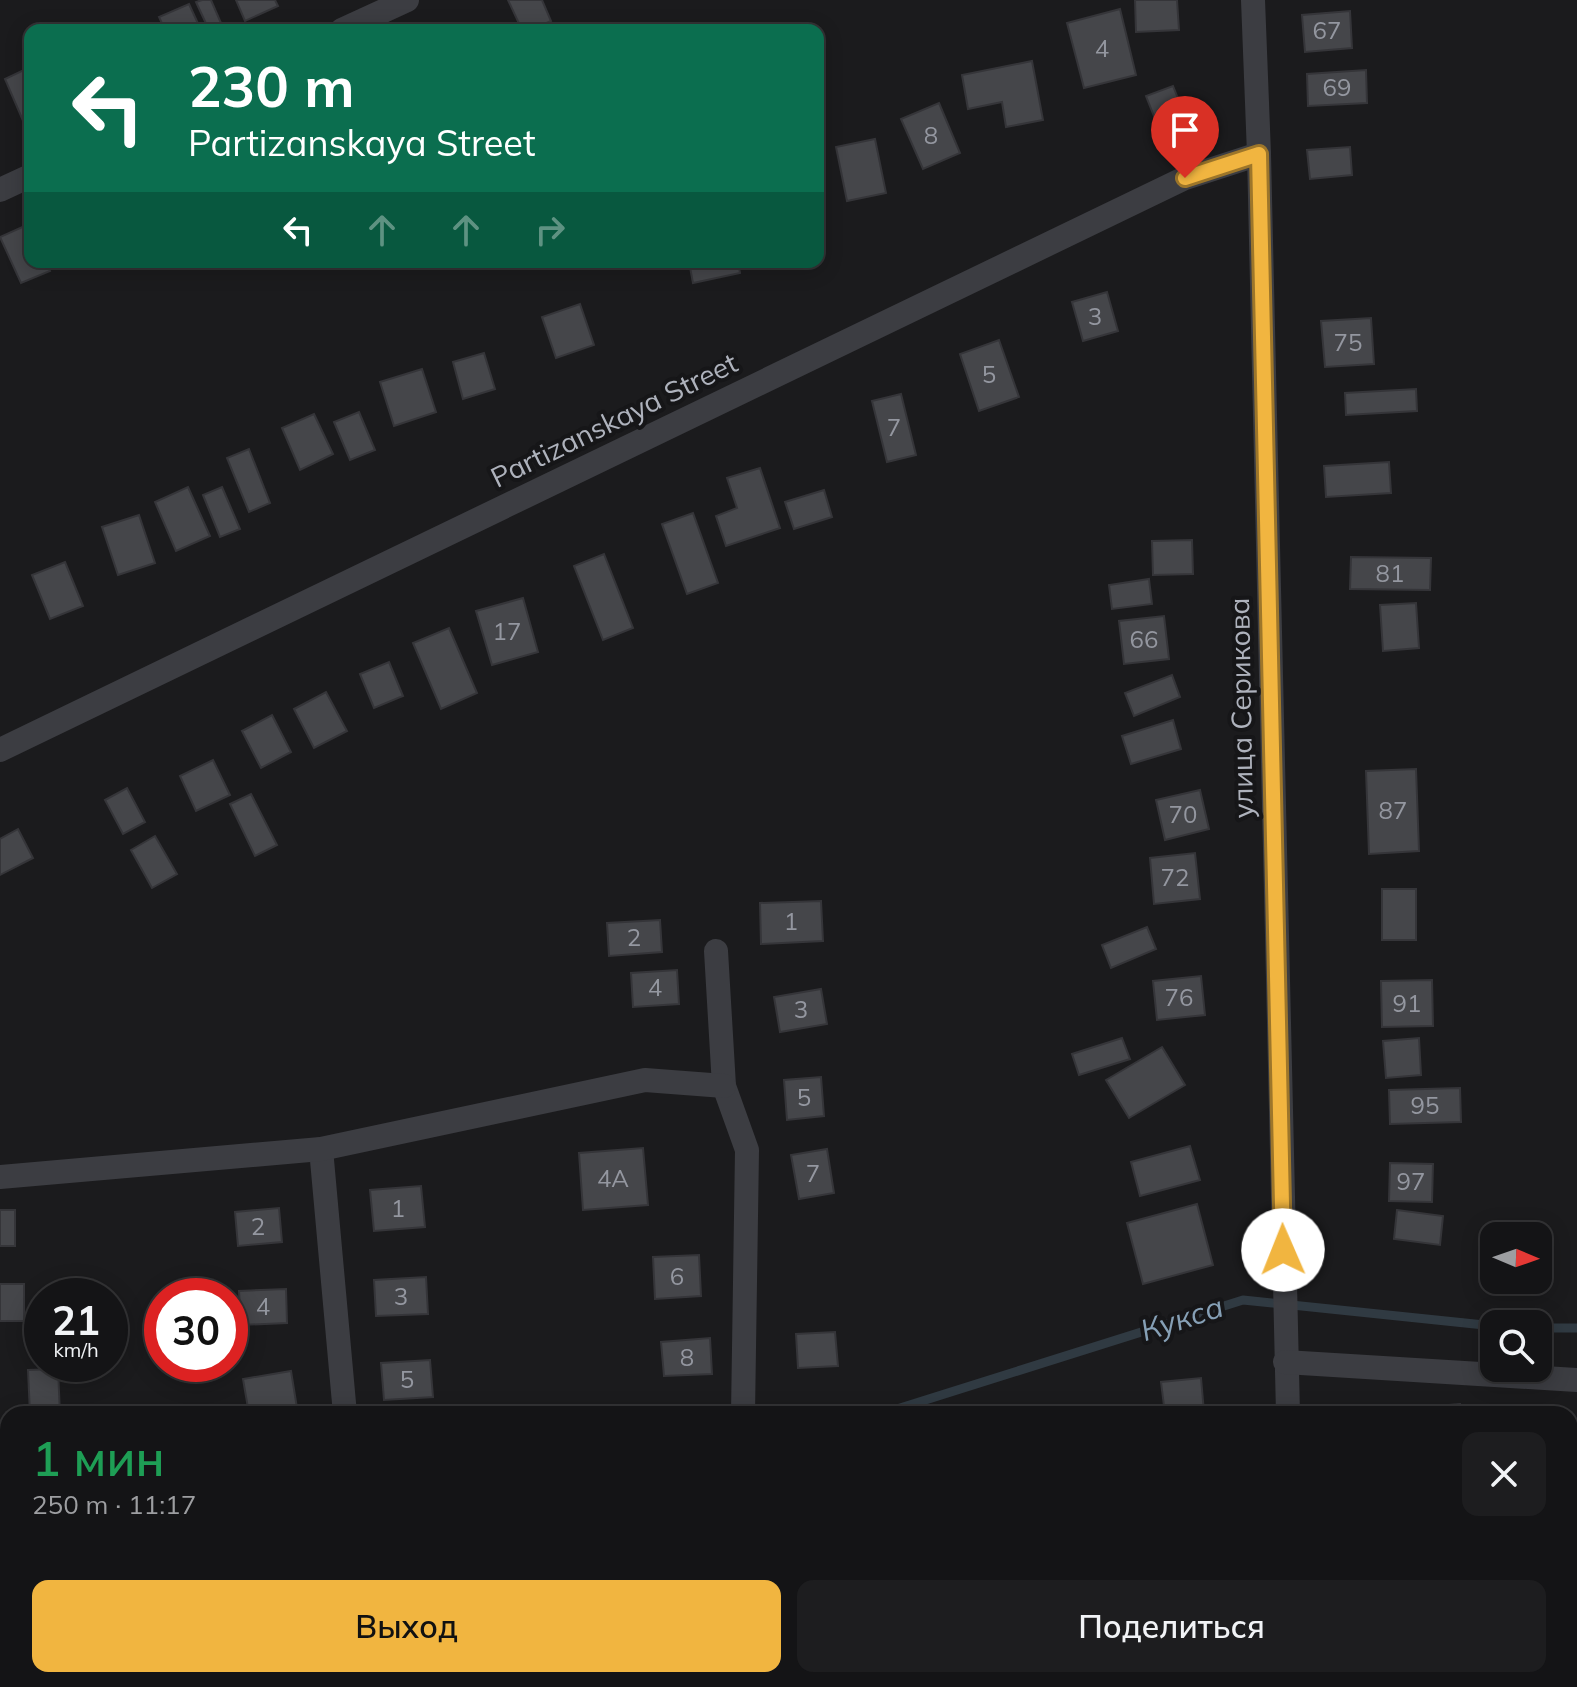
<!DOCTYPE html>
<html lang="ru">
<head>
<meta charset="utf-8">
<style>
  :root { --surface:#141416; --page:#1d1d1f; --text:#f1f3f6; --muted:#9d9ea1; --line:#333335; --accent:#f1b540 }
  body { margin:0; font-family:Mulish,sans-serif; background:var(--page); color:var(--text); height:100vh; display:flex; flex-direction:column; font-size:30px; white-space:nowrap }
  * { box-sizing:border-box; margin:0 }
  p { font-size:26px; color:var(--muted) }
  .icon { flex:none; width:44px; height:44px; fill:none; stroke:currentColor; stroke-width:2; stroke-linecap:round; stroke-linejoin:round }
  .map { position:relative; flex:1; overflow:hidden }
  .side { position:absolute; left:0px; top:1406px; width:1578px; height:282px; display:flex; flex-direction:column; background:var(--surface); border-radius:24px 24px 0 0; box-shadow:0 4px 20px #0003,0 0 0 2px var(--line) }
  .side>* { flex:none }
  .hud { position:absolute; left:24px; top:24px; width:800px; height:244px; border-radius:16px; box-shadow:0 4px 20px #0003,0 0 0 2px var(--line); background:#0b6e4f; color:#fff; overflow:hidden }
  .needle { width:52px; rotate:92deg }
  .tools { position:absolute; left:1480px; top:1222px; display:grid; gap:16px }
  .tools a { display:grid; place-items:center; width:72px; height:72px; border-radius:16px; background:var(--surface); box-shadow:0 4px 20px #0003,0 0 0 2px var(--line); font-size:40px }
  .speed { position:absolute; left:24px; top:1278px; display:flex; gap:16px; font-size:40px; font-weight:700; text-align:center }
  .speed>* { display:grid; place-content:center; width:104px; height:104px; border-radius:50%; background:var(--surface); box-shadow:0 4px 20px #0003,0 0 0 2px var(--line); line-height:1 }
  .speed small { font-size:20px; font-weight:400 }
  .speed .limit { border:12px solid #d22; background:#fff; color:#111 }
  .pin { position:absolute; display:grid; place-items:center; width:68px; height:68px; color:#fff; margin:-82px -34px; border-radius:50% 50% 50% 0; rotate:-45deg; box-shadow:0 0 8px #0007 }
  .pin .icon { rotate:45deg }
  .me { position:absolute; width:88px; margin:-44px; rotate:359deg; stroke-linejoin:round; filter:drop-shadow(0 0 6px #0008) }
  .turn { display:flex; align-items:center; gap:28px; height:168px; padding:0 32px; font-size:36px }
  .turn .icon { width:104px; height:104px; stroke-width:2.5 }
  .turn b { display:block; font-size:56px; line-height:68px }
  .lanes { display:flex; align-items:center; height:76px; padding:0 32px; background:#0003; justify-content:center; gap:40px; direction:ltr }
  .lanes .off { opacity:.35 }
  .round { display:grid; place-items:center; flex:none; width:84px; height:84px; border-radius:16px; background:var(--page) }
  .headline { display:flex; align-items:center; justify-content:space-between; height:136px; padding:0 32px }
  h1 { font-size:48px; font-weight:600; line-height:60px; color:#1e9e55 }
  .action { display:flex; gap:16px; margin-top:auto; padding:16px 32px }
  .action a { flex:1; height:92px; border-radius:16px; background:var(--accent); color:#111; font-size:32px; font-weight:600; line-height:92px; text-align:center }
  .action a+a { background:var(--page); color:var(--text) }
  .map>svg:first-child { display:block }
  .lines { fill:none; stroke-linecap:round; stroke-linejoin:round }
  .stream { stroke:#303a42; stroke-width:9 }
  .building { fill:#45464a; stroke:#353539; stroke-width:2 }
  .minor { stroke:#3c3d42; stroke-width:24 }
  .route-casing { stroke:#9d762a; stroke-width:20 }
  .route { stroke:#f1b540; stroke-width:14 }
  .labels { text-anchor:middle; stroke-width:8; stroke-linejoin:round; paint-order:stroke }
  .number-label { font-size:24px; fill:#9497a0 }
  .street-label { font-size:28px; fill:#aeb2bc; stroke:#161618 }
  .water-label { font-size:30px; font-style:italic; fill:#86a0b6; stroke:#161618 }
</style>
</head>
<body>
<div class="map">
<svg width="1577" height="1687" viewBox="0 0 1577 1687">
  <rect width="100%" height="100%" fill="#1b1b1d"/>
  <g class="lines">
    <g class="stream">
      <path d="M1538,1328H1577"/>
      <path d="M881,1414L1243,1300L1494,1326"/>
      <path d="M733,1687L735,1680"/>
    </g>
  </g>
  <g class="building">
    <path d="M202,0H211L224,30H209L196,2Z"/>
    <path d="M236,0H275L278,6L245,21Z"/>
    <path d="M508,0H542L551,21L531,30H522Z"/>
    <path d="M1135,0H1177L1179,30L1136,32Z"/>
    <path d="M189,4L201,30H165L159,17Z"/>
    <path d="M1120,9L1136,75L1084,88L1067,23Z"/>
    <path d="M1350,11L1352,48L1305,52L1302,15Z"/>
    <path d="M1032,61L1043,120L1006,127L1002,102L968,109L962,75Z"/>
    <path d="M30,67V121L24,123L5,79Z"/>
    <path d="M1366,70L1367,103L1308,106L1307,74Z"/>
    <path d="M1173,86L1194,138L1167,149L1146,96Z"/>
    <path d="M939,103L960,153L923,169L901,119Z"/>
    <path d="M875,139L886,193L847,201L836,147Z"/>
    <path d="M1350,147L1352,175L1310,179L1307,150Z"/>
    <path d="M29,224L30,262H46L50,271L21,283L0,237Z"/>
    <path d="M689,262H738L740,273L693,283Z"/>
    <path d="M1107,292L1118,331L1083,341L1072,302Z"/>
    <path d="M580,304L594,345L556,358L542,317Z"/>
    <path d="M1371,318L1374,364L1325,367L1321,321Z"/>
    <path d="M999,340L1019,397L979,411L960,354Z"/>
    <path d="M484,353L495,389L463,399L453,362Z"/>
    <path d="M422,369L436,412L394,426L380,382Z"/>
    <path d="M1416,389L1417,411L1346,415L1345,393Z"/>
    <path d="M901,394L916,455L887,462L872,401Z"/>
    <path d="M359,412L375,450L350,460L334,422Z"/>
    <path d="M314,414L333,454L300,470L282,428Z"/>
    <path d="M249,449L270,503L249,512L227,458Z"/>
    <path d="M1389,462L1391,493L1326,497L1324,466Z"/>
    <path d="M760,468L780,528L726,546L716,516L737,508L727,478Z"/>
    <path d="M188,487L210,536L176,551L155,502Z"/>
    <path d="M222,487L240,529L220,537L203,495Z"/>
    <path d="M824,490L832,517L794,529L785,502Z"/>
    <path d="M693,513L718,583L687,594L662,524Z"/>
    <path d="M139,515L155,563L118,575L102,527Z"/>
    <path d="M1192,540L1193,574L1153,575L1152,541Z"/>
    <path d="M604,554L633,628L603,640L574,566Z"/>
    <path d="M1351,557L1431,558L1430,590L1350,589Z"/>
    <path d="M65,562L83,606L50,619L32,575Z"/>
    <path d="M1149,579L1152,604L1112,609L1109,585Z"/>
    <path d="M523,598L538,652L492,665L476,611Z"/>
    <path d="M1416,603L1419,648L1383,651L1380,605Z"/>
    <path d="M1164,616L1169,659L1124,664L1119,621Z"/>
    <path d="M449,628L477,693L441,709L413,643Z"/>
    <path d="M389,662L403,696L374,708L360,674Z"/>
    <path d="M1172,675L1180,697L1134,716L1125,693Z"/>
    <path d="M326,692L347,731L314,748L294,709Z"/>
    <path d="M272,715L291,752L261,768L242,731Z"/>
    <path d="M1173,720L1181,749L1131,764L1122,736Z"/>
    <path d="M213,760L230,795L196,811L180,776Z"/>
    <path d="M1416,769L1419,851L1369,854L1366,771Z"/>
    <path d="M127,788L145,822L123,834L105,800Z"/>
    <path d="M1200,790L1209,829L1165,840L1156,800Z"/>
    <path d="M251,794L277,845L255,856L230,804Z"/>
    <path d="M18,829L33,858L0,875V839Z"/>
    <path d="M155,836L177,874L152,888L131,850Z"/>
    <path d="M1195,853L1200,899L1154,904L1150,858Z"/>
    <rect x="1382" y="889" width="34" height="51"/>
    <path d="M821,901L823,941L761,944L760,903Z"/>
    <path d="M660,920L662,952L609,956L607,923Z"/>
    <path d="M1147,927L1156,949L1111,968L1102,945Z"/>
    <path d="M677,970L679,1004L633,1007L631,973Z"/>
    <path d="M1201,976L1205,1015L1157,1020L1153,981Z"/>
    <path d="M1432,980L1433,1026L1382,1027L1381,981Z"/>
    <path d="M821,989L827,1024L780,1032L774,997Z"/>
    <path d="M1122,1038L1130,1059L1079,1075L1072,1054Z"/>
    <path d="M1419,1038L1421,1075L1386,1078L1383,1041Z"/>
    <path d="M1162,1047L1185,1085L1129,1118L1106,1080Z"/>
    <path d="M821,1077L824,1116L787,1120L784,1080Z"/>
    <path d="M1460,1088L1461,1122L1390,1124L1389,1090Z"/>
    <path d="M1190,1146L1200,1180L1140,1196L1131,1162Z"/>
    <path d="M643,1148L648,1205L583,1210L579,1153Z"/>
    <path d="M827,1149L834,1193L799,1199L791,1155Z"/>
    <path d="M1390,1163L1433,1164L1432,1202L1389,1201Z"/>
    <path d="M421,1186L425,1227L374,1231L370,1190Z"/>
    <path d="M1197,1204L1213,1265L1143,1284L1127,1223Z"/>
    <path d="M279,1208L282,1242L238,1246L235,1212Z"/>
    <rect x="0" y="1210" width="15" height="36"/>
    <path d="M1397,1210L1443,1216L1440,1245L1394,1239Z"/>
    <path d="M699,1255L701,1296L655,1299L653,1257Z"/>
    <path d="M426,1277L428,1314L376,1316L374,1280Z"/>
    <rect x="0" y="1284" width="24" height="37"/>
    <path d="M286,1289L287,1323L241,1325L239,1291Z"/>
    <path d="M835,1332L838,1366L798,1368L796,1334Z"/>
    <path d="M710,1338L712,1374L664,1376L661,1342Z"/>
    <path d="M430,1360L433,1397L384,1400L381,1363Z"/>
    <path d="M58,1369L60,1414H30L28,1370Z"/>
    <path d="M291,1371L297,1408L249,1414L243,1379Z"/>
    <path d="M1201,1378L1204,1412L1165,1414L1161,1382Z"/>
    <path d="M1460,1404L1461,1414H1402L1401,1409Z"/>
    <rect x="0" y="1452" width="8" height="21"/>
    <rect x="0" y="1544" width="8" height="37"/>
    <rect x="0" y="1626" width="8" height="47"/>
    <path d="M827,1680H889L890,1687H827Z"/>
  </g>
  <g class="lines">
    <g class="minor">
      <path d="M1253,0L1259,154L1288,1414"/>
      <path d="M342,30L407,0"/>
      <path d="M0,190L30,176"/>
      <path d="M0,750L1185,178L1259,154"/>
      <path d="M716,951L724,1086L747,1150L743,1414"/>
      <path d="M321,1149L345,1414"/>
      <path d="M0,1177L321,1149L645,1080L724,1086"/>
      <path d="M1285,1362L1577,1380"/>
      <path d="M369,1680L370,1687"/>
      <path d="M790,1680L791,1687"/>
      <path d="M1301,1680V1687"/>
    </g>
  </g>
  <g class="lines">
    <g class="route-casing">
      <path id="route" d="M1185,178L1259,154L1283,1250"/>
    </g>
    <use href="#route" class="route"/>
  </g>
  <g class="labels">
    <g class="number-label">
      <text x="1327" y="39">67</text>
      <text x="1102" y="57">4</text>
      <text x="1337" y="96">69</text>
      <text x="931" y="144">8</text>
      <text x="1095" y="325">3</text>
      <text x="1348" y="351">75</text>
      <text x="989" y="383">5</text>
      <text x="894" y="436">7</text>
      <text x="1390" y="582">81</text>
      <text x="507" y="640">17</text>
      <text x="1144" y="648">66</text>
      <text x="1393" y="819">87</text>
      <text x="1183" y="823">70</text>
      <text x="1175" y="886">72</text>
      <text x="791" y="930">1</text>
      <text x="634" y="946">2</text>
      <text x="655" y="996">4</text>
      <text x="1179" y="1006">76</text>
      <text x="1407" y="1012">91</text>
      <text x="801" y="1018">3</text>
      <text x="804" y="1106">5</text>
      <text x="1425" y="1114">95</text>
      <text x="813" y="1182">7</text>
      <text x="613" y="1187">4А</text>
      <text x="1411" y="1190">97</text>
      <text x="398" y="1217">1</text>
      <text x="258" y="1235">2</text>
      <text x="677" y="1285">6</text>
      <text x="401" y="1305">3</text>
      <text x="263" y="1315">4</text>
      <text x="687" y="1366">8</text>
      <text x="407" y="1388">5</text>
    </g>
    <g class="street-label">
      <text transform="translate(614 420) rotate(-26)" y="10">Partizanskaya Street</text>
      <text transform="translate(1241 708) rotate(-91)" y="10">улица Серикова</text>
    </g>
    <g class="water-label">
      <text transform="translate(1182 1319) rotate(-18)" y="10">Кукса</text>
    </g>
  </g>
</svg>
<div class="tools">
<a><svg class="needle" viewBox="-14 -14 28 28"><path d="M0-13l5 13h-10z" fill="#e53935"/><path d="M0 13l5-13h-10z" fill="#9d9ea1"/></svg></a>
<a><svg class="icon" aria-label="search" viewBox="0 0 24 24"><circle cx="10" cy="10" r="6"/><path d="M15 15l6 6"/></svg></a>
</div>
<div class="speed"><div>21<small>km/h</small></div><div class="limit">30</div></div>
<div class="pin" style="left:1185px;top:178px;background:#d93025"><svg class="icon" aria-label="arrive" viewBox="0 0 24 24"><path d="M6 21V4h12l-3 4 3 4H6"/></svg></div>
<svg class="me" style="left:1283px;top:1250px" viewBox="-20 -20 40 40"><circle r="19" fill="#fff"/><path d="M0-13L10 11 0 6-10 11z" fill="#f1b540"/></svg>
<div class="hud">
<div class="turn"><svg class="icon" aria-label="left" viewBox="0 0 24 24"><path d="M17 20v-9H6M10 6l-5 5 5 5"/></svg><div><b>230 m</b>Partizanskaya Street</div></div>
<div class="lanes"><svg class="icon" aria-label="left" viewBox="0 0 24 24"><path d="M17 20v-9H6M10 6l-5 5 5 5"/></svg><svg class="icon off" aria-label="ahead" viewBox="0 0 24 24"><path d="M12 20V5M6 11l6-6 6 6"/></svg><svg class="icon off" aria-label="ahead" viewBox="0 0 24 24"><path d="M12 20V5M6 11l6-6 6 6"/></svg><svg class="icon off" aria-label="right" viewBox="0 0 24 24"><path d="M7 20v-9h11M14 6l5 5-5 5"/></svg></div>
</div>
<section class="side">
<div class="headline"><div><h1>1 мин</h1><p>250 m · 11:17</p></div><a class="round"><svg class="icon" aria-label="close" viewBox="0 0 24 24"><path d="M6 6l12 12M18 6L6 18"/></svg></a></div>
<div class="action"><a>Выход</a><a>Поделиться</a></div>
</section>
</div>
</body>
</html>
